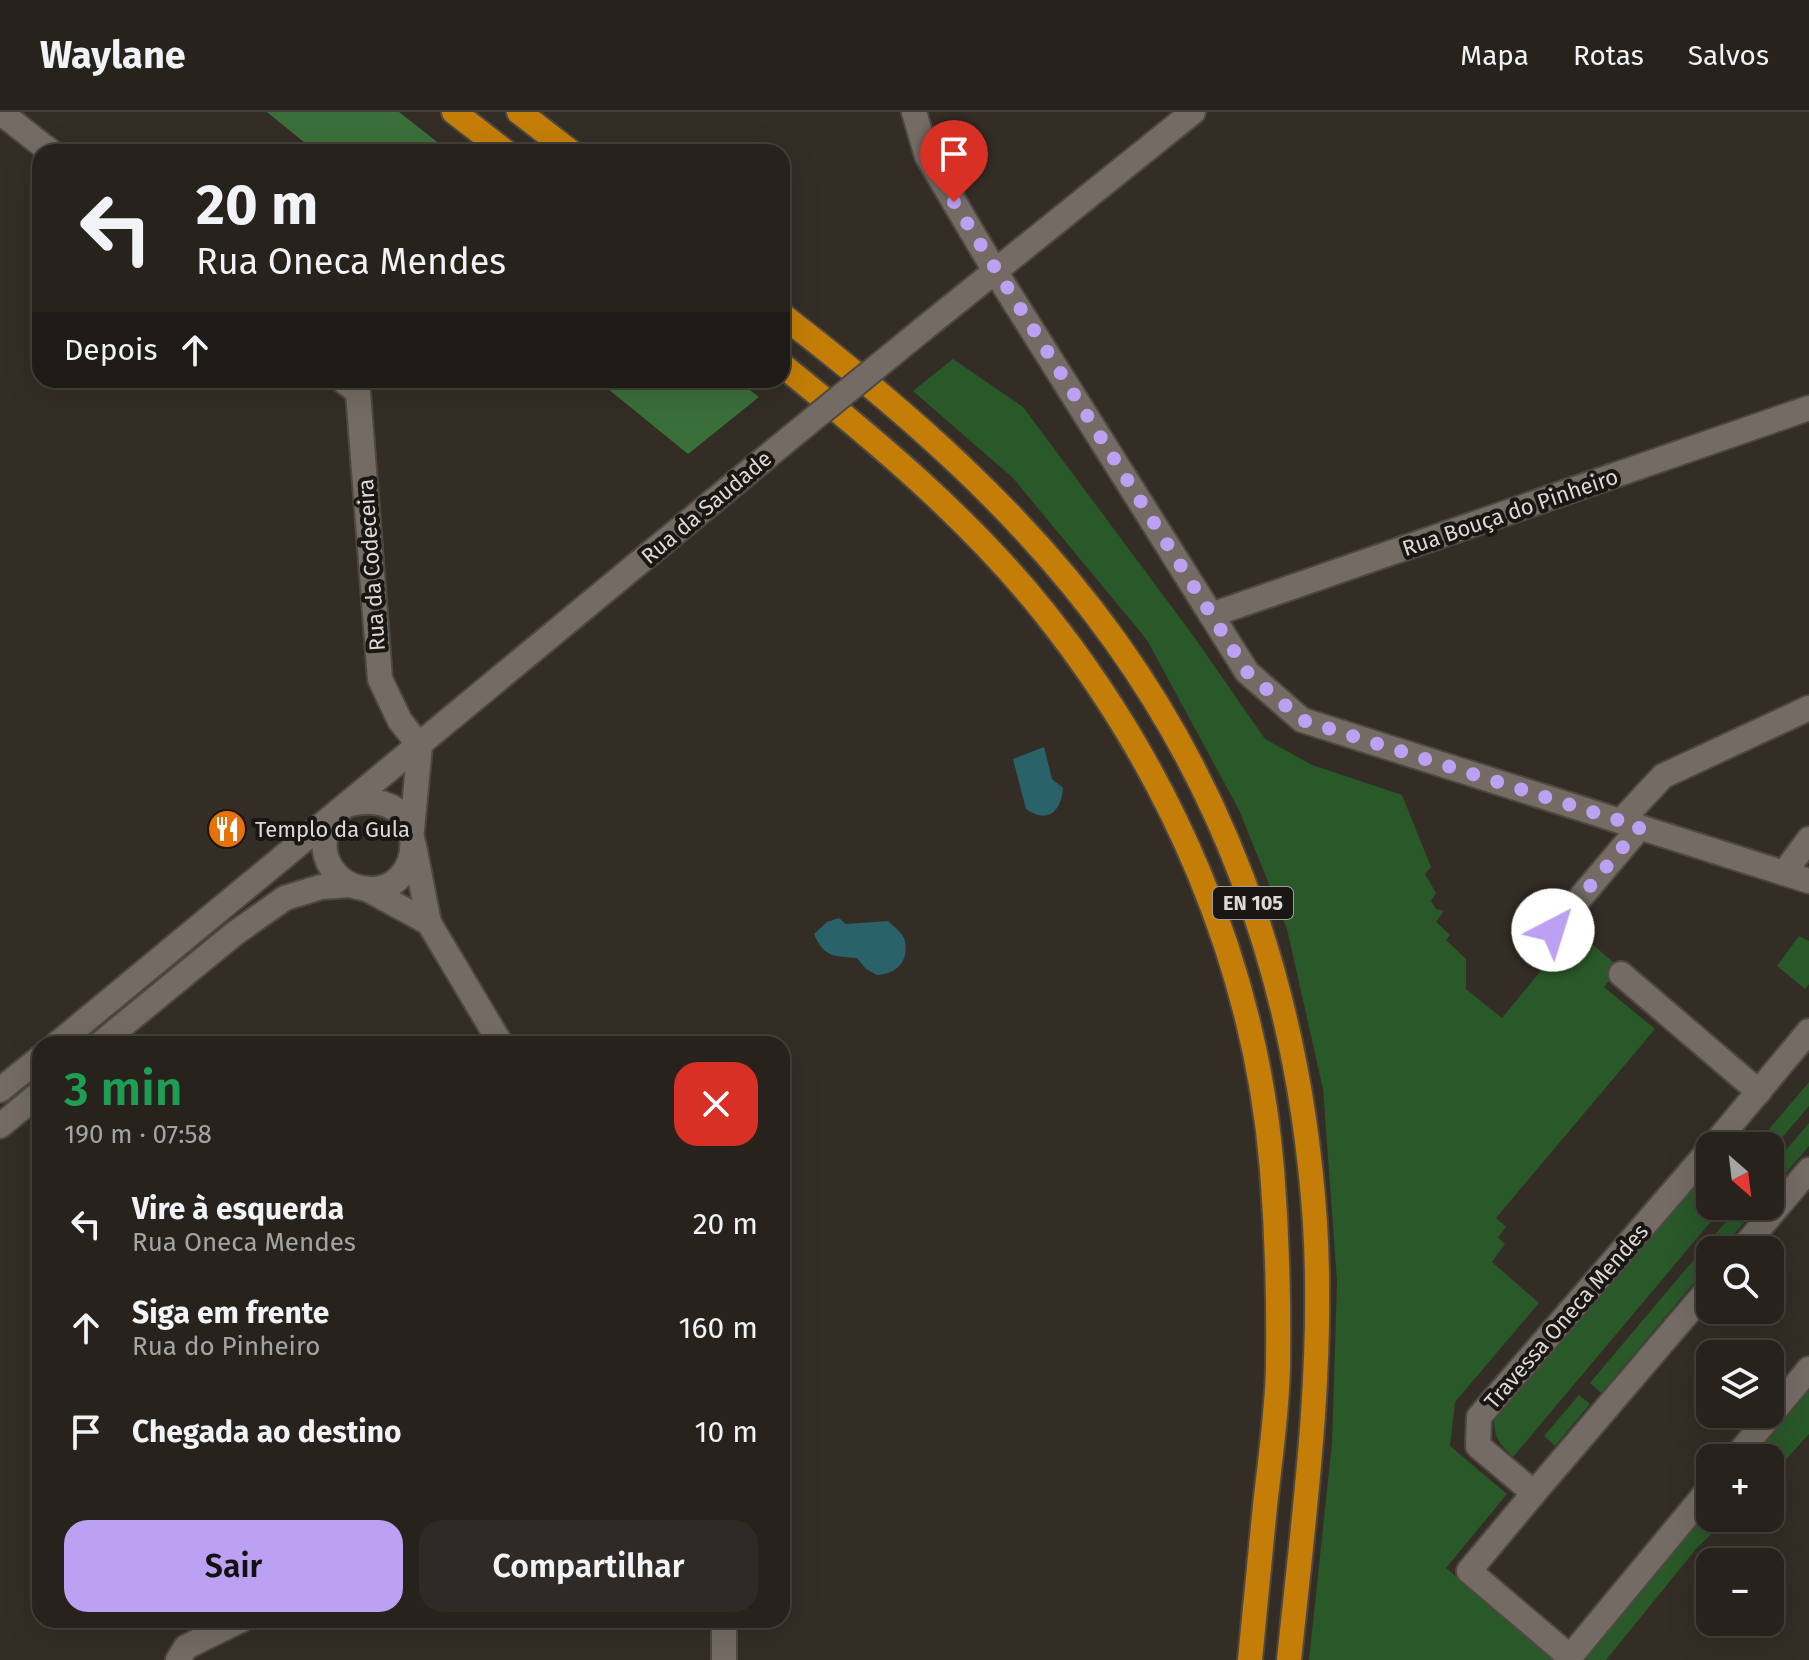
<!DOCTYPE html>
<html lang="pt">
<head>
<meta charset="utf-8">
<style>
  :root { --surface:#27221c; --page:#2f2a25; --text:#f1f3f6; --muted:#a4a4a3; --line:#433f3b; --accent:#bca0f2 }
  body { margin:0; font-family:"Fira Sans",sans-serif; background:var(--page); color:var(--text); height:100vh; display:flex; flex-direction:column; font-size:30px; white-space:nowrap }
  * { box-sizing:border-box; margin:0 }
  p { font-size:26px; color:var(--muted) }
  .icon { flex:none; width:44px; height:44px; fill:none; stroke:currentColor; stroke-width:2; stroke-linecap:round; stroke-linejoin:round }
  .map { position:relative; flex:1; overflow:hidden }
  .side { position:absolute; left:32px; top:924px; width:758px; height:592px; display:flex; flex-direction:column; background:var(--surface); border-radius:24px; box-shadow:0 8px 32px #0002,0 0 0 2px var(--line) }
  .side>* { flex:none }
  .hud { position:absolute; left:32px; top:32px; width:758px; height:244px; border-radius:24px; box-shadow:0 8px 32px #0002,0 0 0 2px var(--line); background:#27221c; color:var(--text); overflow:hidden }
  .needle { width:52px; rotate:152deg }
  .fabs { position:absolute; left:1696px; top:1020px; display:grid; gap:16px }
  .fabs a { display:grid; place-items:center; width:88px; height:88px; border-radius:16px; background:var(--surface); box-shadow:0 8px 32px #0002,0 0 0 2px var(--line); font-size:40px }
  .pin { position:absolute; display:grid; place-items:center; width:68px; height:68px; color:#fff; margin:-82px -34px; border-radius:50% 50% 50% 0; rotate:-45deg; box-shadow:0 0 8px #0007 }
  .pin .icon { rotate:45deg }
  .me { position:absolute; width:88px; margin:-44px; rotate:40deg; stroke-linejoin:round; filter:drop-shadow(0 0 6px #0008) }
  .turn { display:flex; align-items:center; gap:28px; height:168px; padding:0 32px; font-size:36px }
  .turn .icon { width:104px; height:104px; stroke-width:2.5 }
  .turn b { display:block; font-size:56px; line-height:68px }
  .then { display:flex; align-items:center; height:76px; padding:0 32px; background:#0003; gap:16px; font-size:30px }
  .round { display:grid; place-items:center; flex:none; width:84px; height:84px; border-radius:24px; background:var(--page) }
  .overview { display:flex; align-items:center; justify-content:space-between; height:136px; padding:0 32px }
  h1 { font-size:48px; font-weight:600; line-height:60px; color:#1e9e55 }
  .primary-button { display:flex; gap:16px; margin-top:auto; padding:16px 32px }
  .primary-button a { flex:1; height:92px; border-radius:24px; background:var(--accent); color:#111; font-size:32px; font-weight:600; line-height:92px; text-align:center }
  .primary-button a+a { background:var(--page); color:var(--text) }
  ul { padding:0; list-style:none }
  li { display:flex; align-items:center; gap:24px; height:104px; padding:0 32px }
  li div { flex:1 }
  li b { display:block; font-size:30px }
  li em { font-style:normal }
  header { display:flex; align-items:center; gap:48px; box-sizing:border-box; height:112px; padding:0 40px; background:var(--surface); border-bottom:2px solid var(--line) }
  header strong { font-size:38px }
  nav { display:flex; gap:44px; margin-inline-start:auto; font-size:28px }
  .map>svg:first-child { display:block }
  .green { fill:#295829 }
  .forest { fill:#3b6f3a }
  .water { fill:#296268 }
  .lines { fill:none; stroke-linecap:round; stroke-linejoin:round }
  .minor-casing { stroke:#4e4842; stroke-width:28 }
  .highway-casing { stroke:#4e4842; stroke-width:28 }
  .minor { stroke:#746c64; stroke-width:24 }
  .highway { stroke:#c47e07; stroke-width:24 }
  .minor-bridge-casing { stroke:#4e4842; stroke-width:28; stroke-linecap:butt }
  .minor-bridge { stroke:#746c64; stroke-width:24 }
  .route { stroke:#bca0f2; stroke-width:14; stroke-dasharray:0 25.2 }
  .labels { text-anchor:middle; stroke-width:8; stroke-linejoin:round; paint-order:stroke }
  .shield { fill:#191613; stroke:#a39e9a; stroke-width:2 }
  .shield-label { font-size:20px; font-weight:bold; fill:#ded9d4 }
  .street-label { font-size:22px; fill:#ded9d4; stroke:#191613 }
  .poi-label { font-size:22px; fill:#ded9d4; stroke:#191613; text-anchor:start }
</style>
</head>
<body>
<header>
<strong>Waylane</strong>
<nav><a>Mapa</a><a>Rotas</a><a>Salvos</a></nav>
</header>
<div class="map">
<svg width="1809" height="1548" viewBox="0 0 1809 1548">
  <rect width="100%" height="100%" fill="#342d26"/>
  <g class="green">
    <path d="M953,247L1023,295L1192,522L1265,627L1312,653L1402,683L1431,755L1425,762L1436,781L1431,789L1436,797L1444,799L1436,810L1450,823L1446,828L1466,847V877L1502,906L1558,838L1570,847L1586,827L1620,856L1604,875L1655,917L1496,1106L1506,1115L1498,1125L1505,1132L1492,1150L1539,1191L1455,1290L1450,1334L1507,1382L1446,1456L1554,1548H1309L1332,1331L1337,1169L1323,977L1287,817L1239,698L1147,528L1013,366L913,279Z"/>
    <path d="M1799,824L1809,829V872L1805,877L1777,854Z"/>
    <path d="M1809,970V994L1770,1040V1034H1755Z"/>
    <path d="M1809,1011V1034L1770,1080V1057Z"/>
    <path d="M1710,1056V1094H1724L1513,1345C1499,1332 1493,1324 1494,1304Z"/>
    <path d="M1739,1094H1758L1721,1138H1710V1152L1601,1281L1590,1271Z"/>
    <path d="M1809,1279V1322L1770,1365V1346H1752Z"/>
    <path d="M1579,1283L1590,1292L1555,1334L1544,1324Z"/>
    <path d="M1710,1396V1406H1728L1696,1437L1606,1548H1582Z"/>
  </g>
  <g class="forest">
    <path d="M267,0H399L450,40H316Z"/>
    <path d="M597,268H737L759,285L688,342Z"/>
  </g>
  <g class="water">
    <path d="M1044,635L1052,667L1063,676C1061,700 1048,712 1026,697L1013,647Z"/>
    <path d="M839,806L846,812L888,809C894,815 903,821 905,829C909,850 896,862 877,863L866,857L857,846C834,844 824,846 814,822L827,810Z"/>
  </g>
  <g class="lines">
    <g class="minor-casing">
      <g id="minor">
        <path d="M0,0L51,40"/>
        <path d="M914,0L927,44L995,159L1247,560L1302,608L1809,769"/>
        <path d="M922,218L1193,0"/>
        <path d="M342,268L358,280L380,567L400,609L420,634"/>
        <path d="M1211,503L1809,296"/>
        <path d="M333,705C324,723 320,739 332,757C339,768 349,774 362,776C426,789 437,672 349,692"/>
        <path d="M1621,709L1663,664L1809,596"/>
        <path d="M412,717L420,634"/>
        <path d="M414,734L429,811L501,932"/>
        <path d="M1784,761L1809,727"/>
        <path d="M367,777L429,811"/>
        <path d="M1553,818L1640,715"/>
        <path d="M1621,862L1759,980"/>
        <path d="M57,932L780,334"/>
        <path d="M100,932L234,822L285,786L321,775L350,773"/>
        <path d="M0,978L40,946"/>
        <path d="M0,1014L40,981"/>
        <path d="M1713,1034L1809,919"/>
        <path d="M1710,1037L1479,1305L1478,1334L1534,1381L1710,1175"/>
        <path d="M1741,1138L1809,1058"/>
        <path d="M1735,1346L1809,1257"/>
        <path d="M1534,1381L1469,1459L1570,1545L1710,1376"/>
        <path d="M178,1548L186,1535L241,1508"/>
        <path d="M724,1548V1508"/>
      </g>
    </g>
    <g class="highway-casing">
      <g id="highway">
        <path d="M454,0L506,40"/>
        <path d="M519,0L571,40"/>
        <path d="M782,203C905,298 1025,402 1116,530C1239,702 1301,901 1315,1111C1324,1257 1304,1403 1289,1548"/>
        <path d="M782,253C875,328 969,406 1044,500C1171,659 1255,853 1272,1057C1277,1122 1279,1189 1278,1255C1277,1302 1270,1348 1265,1394C1260,1445 1255,1497 1250,1548"/>
      </g>
    </g>
    <use href="#minor" class="minor"/>
    <use href="#highway" class="highway"/>
    <g class="minor-bridge-casing">
      <path id="minor-bridge" d="M780,334L922,218"/>
    </g>
    <use href="#minor-bridge" class="minor-bridge"/>
  </g>
  <g class="lines">
    <path class="route" d="M954,90L1247,560L1302,608L1640,715L1553,818"/>
  </g>
  <defs>
    <g id="restaurant-disc" transform="scale(2)"><circle r="9.5" fill="#e8710a" stroke="#191613"/><path d="M-5-6h1v4h1v-4h1v4h1v-4h1v5L-1.5 .5V6h-2V.5L-5-1ZM5-6V6H3V1.5H1.5Q1.5-4 5-6Z" fill="#fff"/></g>
  </defs>
  <g fill-rule="evenodd">
    <use href="#restaurant-disc" x="227" y="717"/>
  </g>
  <g class="labels">
    <rect class="shield" x="1213" y="775" width="80" height="32" rx="6"/>
    <g class="shield-label">
      <text x="1253" y="798">EN 105</text>
    </g>
    <g class="street-label">
      <text transform="translate(706 395) rotate(-40)" y="8">Rua da Saudade</text>
      <text transform="translate(1510 400) rotate(-19)" y="8">Rua Bouça do Pinheiro</text>
      <text transform="translate(371 453) rotate(-94)" y="8">Rua da Codeceira</text>
      <text transform="translate(1566 1204) rotate(-49)" y="8">Travessa Oneca Mendes</text>
    </g>
    <g class="poi-label">
      <text x="255" y="725">Templo da Gula</text>
    </g>
  </g>
</svg>
<div class="fabs">
<a><svg class="needle" viewBox="-14 -14 28 28"><path d="M0-13l5 13h-10z" fill="#e53935"/><path d="M0 13l5-13h-10z" fill="#a4a4a3"/></svg></a>
<a><svg class="icon" aria-label="search" viewBox="0 0 24 24"><circle cx="10" cy="10" r="6"/><path d="M15 15l6 6"/></svg></a>
<a><svg class="icon" aria-label="layers" viewBox="0 0 24 24"><path d="M12 4l9 5-9 5-9-5zM3 14l9 5 9-5"/></svg></a>
<a>+</a>
<a>−</a>
</div>
<div class="pin" style="left:954px;top:90px;background:#d93025"><svg class="icon" aria-label="arrive" viewBox="0 0 24 24"><path d="M6 21V4h12l-3 4 3 4H6"/></svg></div>
<svg class="me" style="left:1553px;top:818px" viewBox="-20 -20 40 40"><circle r="19" fill="#fff"/><path d="M0-13L10 11 0 6-10 11z" fill="#bca0f2"/></svg>
<div class="hud">
<div class="turn"><svg class="icon" aria-label="left" viewBox="0 0 24 24"><path d="M17 20v-9H6M10 6l-5 5 5 5"/></svg><div><b>20 m</b>Rua Oneca Mendes</div></div>
<div class="then">Depois<svg class="icon" aria-label="ahead" viewBox="0 0 24 24"><path d="M12 20V5M6 11l6-6 6 6"/></svg></div>
</div>
<section class="side">
<div class="overview"><div><h1>3 min</h1><p>190 m · 07:58</p></div><a class="round" style="background:#d93025;color:#fff"><svg class="icon" aria-label="close" viewBox="0 0 24 24"><path d="M6 6l12 12M18 6L6 18"/></svg></a></div>
<ul>
<li><svg class="icon" aria-label="left" viewBox="0 0 24 24"><path d="M17 20v-9H6M10 6l-5 5 5 5"/></svg><div><b>Vire à esquerda</b><p>Rua Oneca Mendes</p></div><em>20 m</em></li>
<li><svg class="icon" aria-label="ahead" viewBox="0 0 24 24"><path d="M12 20V5M6 11l6-6 6 6"/></svg><div><b>Siga em frente</b><p>Rua do Pinheiro</p></div><em>160 m</em></li>
<li><svg class="icon" aria-label="arrive" viewBox="0 0 24 24"><path d="M6 21V4h12l-3 4 3 4H6"/></svg><div><b>Chegada ao destino</b></div><em>10 m</em></li>
</ul>
<div class="primary-button"><a>Sair</a><a>Compartilhar</a></div>
</section>
</div>
</body>
</html>
